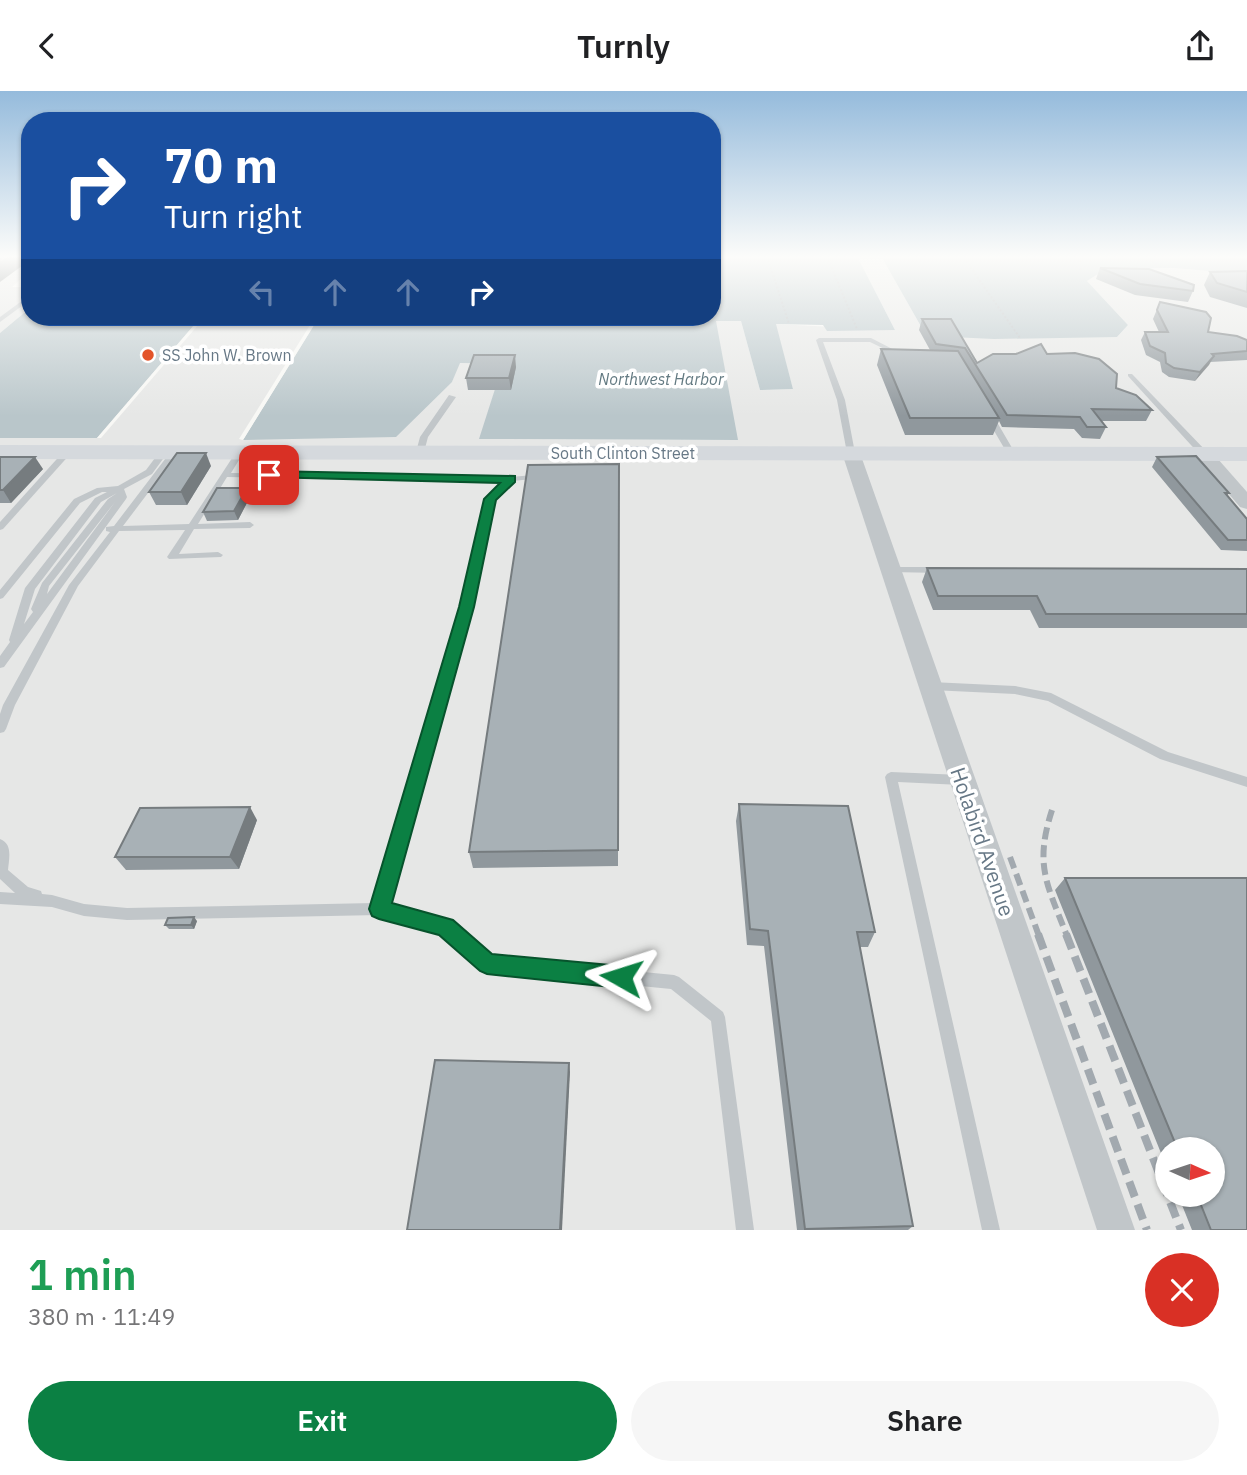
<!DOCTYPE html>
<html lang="en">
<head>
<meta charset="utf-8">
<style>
  :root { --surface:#fff; --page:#f6f6f6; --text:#202124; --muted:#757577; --accent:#0b8043 }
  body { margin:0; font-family:"IBM Plex Sans",sans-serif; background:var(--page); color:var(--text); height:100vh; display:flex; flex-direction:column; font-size:26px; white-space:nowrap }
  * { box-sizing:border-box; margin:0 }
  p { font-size:23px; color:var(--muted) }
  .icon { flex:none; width:38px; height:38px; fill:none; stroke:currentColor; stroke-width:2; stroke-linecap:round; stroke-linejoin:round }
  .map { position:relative; height:1139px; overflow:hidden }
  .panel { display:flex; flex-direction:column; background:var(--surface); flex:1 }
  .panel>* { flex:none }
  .guide { position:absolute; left:21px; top:21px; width:700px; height:214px; border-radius:28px; box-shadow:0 2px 5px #0004; background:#1a4fa0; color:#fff; overflow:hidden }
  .needle { width:46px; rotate:93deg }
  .tools { position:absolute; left:1155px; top:1046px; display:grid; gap:14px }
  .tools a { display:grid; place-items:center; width:70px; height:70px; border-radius:50%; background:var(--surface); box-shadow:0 2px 5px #0004; font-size:35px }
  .pin { position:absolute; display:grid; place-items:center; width:60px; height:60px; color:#fff; margin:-30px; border-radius:14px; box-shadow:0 4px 10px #0006 }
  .me { position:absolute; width:77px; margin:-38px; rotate:276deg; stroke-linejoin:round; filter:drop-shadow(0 0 5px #0008) }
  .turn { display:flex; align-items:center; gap:24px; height:147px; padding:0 28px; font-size:32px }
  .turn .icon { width:91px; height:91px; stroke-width:2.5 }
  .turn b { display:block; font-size:49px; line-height:60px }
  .lanes { display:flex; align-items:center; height:66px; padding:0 28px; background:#0003; justify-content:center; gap:35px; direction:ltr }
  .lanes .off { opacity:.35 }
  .round { display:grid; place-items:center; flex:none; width:74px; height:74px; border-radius:37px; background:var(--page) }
  .overview { display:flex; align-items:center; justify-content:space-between; height:119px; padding:0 28px }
  h1 { font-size:42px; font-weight:600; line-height:52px; color:#1e9e55 }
  .primary-button { display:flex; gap:14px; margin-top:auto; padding:14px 28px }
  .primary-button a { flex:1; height:80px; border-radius:42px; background:var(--accent); color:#fff; font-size:28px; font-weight:600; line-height:80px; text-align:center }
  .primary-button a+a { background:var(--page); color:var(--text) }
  header { display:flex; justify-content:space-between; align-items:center; height:91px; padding:0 28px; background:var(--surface); font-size:32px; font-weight:600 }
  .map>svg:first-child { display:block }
  .built { fill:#e6e7e6; fill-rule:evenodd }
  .water { fill:#b9c6ca }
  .pier { fill:#f8f8f5 }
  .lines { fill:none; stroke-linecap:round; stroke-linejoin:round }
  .path { stroke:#b9bdc0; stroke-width:2; stroke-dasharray:2 2; stroke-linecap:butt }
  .lane { fill:#c1c6c9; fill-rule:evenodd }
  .street { fill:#c1c6c9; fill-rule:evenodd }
  .secondary { fill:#d5d9dd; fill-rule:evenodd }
  .rail-far1 { stroke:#a2a9af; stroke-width:6; stroke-dasharray:12 6; stroke-linecap:butt }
  .rail { stroke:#a2a9af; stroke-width:8; stroke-dasharray:16 8; stroke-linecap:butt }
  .wall { fill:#90989d }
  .shaded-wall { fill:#767c7f }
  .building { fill:#a8b1b6; stroke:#767c7f; stroke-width:2 }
  .route { fill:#0b8043; stroke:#07532c; stroke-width:2 }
  .poi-dot { fill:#e3542a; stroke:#fff; stroke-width:2.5 }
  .labels { text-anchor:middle; stroke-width:7; stroke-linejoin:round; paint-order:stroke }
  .far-poi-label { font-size:16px; fill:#677886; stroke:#fff; text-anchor:start }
  .far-water-label { font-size:16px; font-style:italic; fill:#637a82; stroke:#fff }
  .far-street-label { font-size:16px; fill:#677886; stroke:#fff }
  .near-street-label { font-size:21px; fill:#677886; stroke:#fff }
</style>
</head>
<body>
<header><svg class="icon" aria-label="back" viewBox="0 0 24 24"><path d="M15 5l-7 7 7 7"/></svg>Turnly<svg class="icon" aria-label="share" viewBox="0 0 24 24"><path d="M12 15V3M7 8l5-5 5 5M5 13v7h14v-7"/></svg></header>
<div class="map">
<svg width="1247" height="1139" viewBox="0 0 1247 1139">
  <rect width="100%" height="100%" fill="#f8f8f5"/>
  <g class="built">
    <path d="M0,165H30V179L12,196H30V217L0,242Z"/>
    <path d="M857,165H881L923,239L952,246H1117L1128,234L1087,190L1106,178L1173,177L1247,183V1139H0V347H97L201,226H319L243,348L452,291L459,272L503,273L480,348L737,349L715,230H741L760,299L793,298L775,233L895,239ZM1167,1059H1213V1104H1167Z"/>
  </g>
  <g class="water">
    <path d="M712,165H857L895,239L827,240L823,234L776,233L793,298L760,299L741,230H716L738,349L479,348L503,273L460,272L452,291L396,346L243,349L319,226H712Z"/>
    <path d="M881,165H1247V183L1173,177L1106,178L1087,190L1128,234L1117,246L994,248L952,246L923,239Z"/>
    <path d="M30,217V226H201L97,347H0V242Z"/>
  </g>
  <g class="pier">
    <path d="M201,226H205L101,347H97Z"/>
    <path d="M315,226H319L243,349L239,348Z"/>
  </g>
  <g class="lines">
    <g class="path">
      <path d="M767,165L789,233"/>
      <path d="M827,165L857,238"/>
      <path d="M1080,165L1081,181"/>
      <path d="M1146,165L1161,177"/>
      <path d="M951,167H964L1020,247"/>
    </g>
    <g class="lane">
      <path d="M30,204V209L0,231V226Z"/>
      <path d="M871,247L904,264L899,265L870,251H823L845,309L855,362L851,364L847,362L837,309L816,249L819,247Z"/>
      <path d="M1128,283H1132L1207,361V365H1201L1128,285Z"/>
      <path d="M449,304L456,306L428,346L424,361L423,363H417L416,361L420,346Z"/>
      <path d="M987,324L994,326L1015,362L1014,364H1008L1007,362L986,326Z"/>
      <path d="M65,359H71L72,361L3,438L0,439V431Z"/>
      <path d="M161,359H167L168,361L152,383L124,398L127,406L126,408L4,576L0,577V565L10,551L9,549L25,497L95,407L107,401H102L80,412L3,507L0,508V499L74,408L97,397L118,395L146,379ZM117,402L108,408L42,492L31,518L33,521L24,533L35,498L101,411ZM115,411L47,503L49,495Z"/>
      <path d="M172,359H178L179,361L123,435L189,433L236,361L240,359L244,361L231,382L511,386L544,383L545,385L541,387L513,390L494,409L472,516L387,814L450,831L490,866L674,884L679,886L723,921L725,926L754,1139H736L711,930L671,898L487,880L482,878L441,841L379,824L127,829L84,825L52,816L0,813V801L15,802L0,788V748C13,753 9,767 8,779L28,796L41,800L42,803L52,804L84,813L127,817L374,812L462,516L486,408L504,390L227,386L198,433L250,431L254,434L250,437L194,438L179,463L218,461L223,464L221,466L169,468L167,466L185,439L119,440L78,495L15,614L6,638L4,641L0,642V623L3,614L69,494L110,441L106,440V436L114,435Z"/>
      <path d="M894,476H940L945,479L940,482L891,481L889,479Z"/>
      <path d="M931,591L1015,595L1051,602L1168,661L1247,686V696L1160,668L1048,610L1015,603L931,599L927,598L926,595L927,592Z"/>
      <path d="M891,681L961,684L965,686L967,689L965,692L961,694L898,691L1000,1139H982L885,686L887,683Z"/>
    </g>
    <g class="street">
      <path d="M851,357L860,362L1135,1139H1097L842,362Z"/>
      <path d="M1204,358L1210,359L1247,401V418L1240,416L1198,367L1195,363L1198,359Z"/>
    </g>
    <path class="secondary" d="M0,354L1247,356V370L0,368Z"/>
    <g class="rail-far1">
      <path d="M1052,719C1034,775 1047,793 1067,845"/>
      <path d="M1010,766L1039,845"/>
    </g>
    <g class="rail">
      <path d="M1038,843L1147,1139"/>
      <path d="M1066,843L1181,1139"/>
    </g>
  </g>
  <g class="wall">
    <path d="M1100,177L1193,200L1188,211L1135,204L1096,188Z"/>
    <path d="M1247,180V217L1210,206L1204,194L1210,181Z"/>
    <path d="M1160,211L1208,241L1247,249V269L1210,271L1195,290L1169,286L1162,281L1160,271L1146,264L1141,249L1145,241H1159L1153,228Z"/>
    <path d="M922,228H951L977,272L1016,263H1047L1116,297L1152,319L1146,330H1101L1106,336L1100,348L1082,347L1074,338L1002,336L999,330L993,344H905L877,274L881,258L930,259L919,239Z"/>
    <path d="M516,276L511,299H468L466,287Z"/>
    <path d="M0,366L43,378L11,412H0Z"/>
    <path d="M1157,366L1229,402L1227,405L1247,428V460L1221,459L1152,376Z"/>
    <path d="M619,373L618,775L473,777L469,761Z"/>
    <path d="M211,375L187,414H156L149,401Z"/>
    <path d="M250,406L238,429L207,430L203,421Z"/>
    <path d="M927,477L1247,478V537H1039L1030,519H933L922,491Z"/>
    <path d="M739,713L875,841L868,856H860L913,1135L908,1139H797L764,855L747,854L736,730Z"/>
    <path d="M257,729L239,778L126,779L115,766Z"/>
    <path d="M1065,787H1247V1139H1192L1178,1104H1213V1059H1167V1077L1055,799Z"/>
    <path d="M197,830L194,838H169L165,834Z"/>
  </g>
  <g class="shaded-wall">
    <path d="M10,165H30V169L0,191V172Z"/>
    <path d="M515,264L516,276L511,299L509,287Z"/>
    <path d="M1214,265L1209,274L1195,290L1200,281Z"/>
    <path d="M206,362L211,375L187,414L181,401Z"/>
    <path d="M35,366L43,378L11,412L3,399Z"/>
    <path d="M247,397L250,406L238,429L234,420Z"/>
    <path d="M250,716L257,729L239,778L230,766Z"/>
    <path d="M194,826L197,830L194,838L191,834Z"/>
    <path d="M569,972L570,981L562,1139H560Z"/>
  </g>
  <g class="building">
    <path d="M0,165H10L0,172Z"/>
    <path d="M1100,177L1149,178L1194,194L1193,200L1140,193Z"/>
    <path d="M1247,180V201L1217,192L1210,181Z"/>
    <path d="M1160,211L1206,221L1211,227L1208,241L1237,245L1247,249V260L1212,263L1214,265L1200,281L1174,277L1166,272L1165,262L1150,255L1145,241H1168L1157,219Z"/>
    <path d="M922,228H951L977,272L993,263H1016L1041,253L1047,263L1075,262L1099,268L1117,283L1116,297L1136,304L1152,319L1092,318L1106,336H1087L1080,326L1007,324L965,257L936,253Z"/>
    <path d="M881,258L958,260L999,327H910Z"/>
    <path d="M474,264H515L509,287H466Z"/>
    <path d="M177,362H206L181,401H149Z"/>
    <path d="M1196,365L1229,402H1225L1247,428V449H1228L1157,366Z"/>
    <path d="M0,366H35L3,399H0Z"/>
    <path d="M619,373L618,759L469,761L528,374Z"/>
    <path d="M217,397H247L234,420L203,421Z"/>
    <path d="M927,477L1247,478V523H1046L1037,505H938Z"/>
    <path d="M739,713L848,715L875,841H857L913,1135L805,1138L768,840L750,838Z"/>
    <path d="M250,716L230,766H115L140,717Z"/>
    <path d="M1065,787H1247V1139H1211L1197,1104H1213V1059H1178Z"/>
    <path d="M194,826L191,834H165L168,827Z"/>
    <path d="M435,969L569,972L560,1139H407Z"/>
  </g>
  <linearGradient id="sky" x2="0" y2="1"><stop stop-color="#95bbdc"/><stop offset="0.51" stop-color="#fcfcfa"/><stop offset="1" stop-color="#fcfcfa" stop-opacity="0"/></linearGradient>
  <rect width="1247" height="325" fill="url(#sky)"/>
  <path class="route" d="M269,380L515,385V391L496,409L474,516L392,812L453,829L492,863L621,875L628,878L632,886L628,894L621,897L487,883L480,880L439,844L379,828L372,825L369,818L459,516L484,408L500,392L265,386L263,384Z"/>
  <circle class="poi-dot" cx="148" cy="264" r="7"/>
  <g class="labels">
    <g class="far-poi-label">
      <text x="162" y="270">SS John W. Brown</text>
    </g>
    <g class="far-water-label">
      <text x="661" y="294">Northwest Harbor</text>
    </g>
    <g class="far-street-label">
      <text x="623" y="368">South Clinton Street</text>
    </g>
    <g class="near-street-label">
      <text transform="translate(982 751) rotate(71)" y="7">Holabird Avenue</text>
    </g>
  </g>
</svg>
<div class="tools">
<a><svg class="needle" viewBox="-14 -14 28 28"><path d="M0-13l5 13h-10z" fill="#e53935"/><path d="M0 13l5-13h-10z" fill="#757577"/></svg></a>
</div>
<div class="pin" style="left:269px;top:384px;background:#d93025"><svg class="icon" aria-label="arrive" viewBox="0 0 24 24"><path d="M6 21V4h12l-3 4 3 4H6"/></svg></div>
<svg class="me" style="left:621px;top:886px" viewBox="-20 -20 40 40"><path d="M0-17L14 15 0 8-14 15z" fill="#0b8043" stroke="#fff" stroke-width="4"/></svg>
<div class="guide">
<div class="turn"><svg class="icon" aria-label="right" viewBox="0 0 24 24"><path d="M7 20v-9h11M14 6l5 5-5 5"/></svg><div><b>70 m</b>Turn right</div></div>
<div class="lanes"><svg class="icon off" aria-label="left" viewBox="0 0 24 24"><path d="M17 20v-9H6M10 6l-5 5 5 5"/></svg><svg class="icon off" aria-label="ahead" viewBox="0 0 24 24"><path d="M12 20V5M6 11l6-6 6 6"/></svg><svg class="icon off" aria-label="ahead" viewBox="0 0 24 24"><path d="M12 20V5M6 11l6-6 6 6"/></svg><svg class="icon" aria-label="right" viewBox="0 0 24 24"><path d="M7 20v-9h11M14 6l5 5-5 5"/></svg></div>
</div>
</div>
<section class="panel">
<div class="overview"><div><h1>1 min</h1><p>380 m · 11:49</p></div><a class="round" style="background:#d93025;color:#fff"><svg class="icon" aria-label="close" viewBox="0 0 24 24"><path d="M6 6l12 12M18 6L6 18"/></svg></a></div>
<div class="primary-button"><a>Exit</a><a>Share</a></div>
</section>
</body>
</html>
